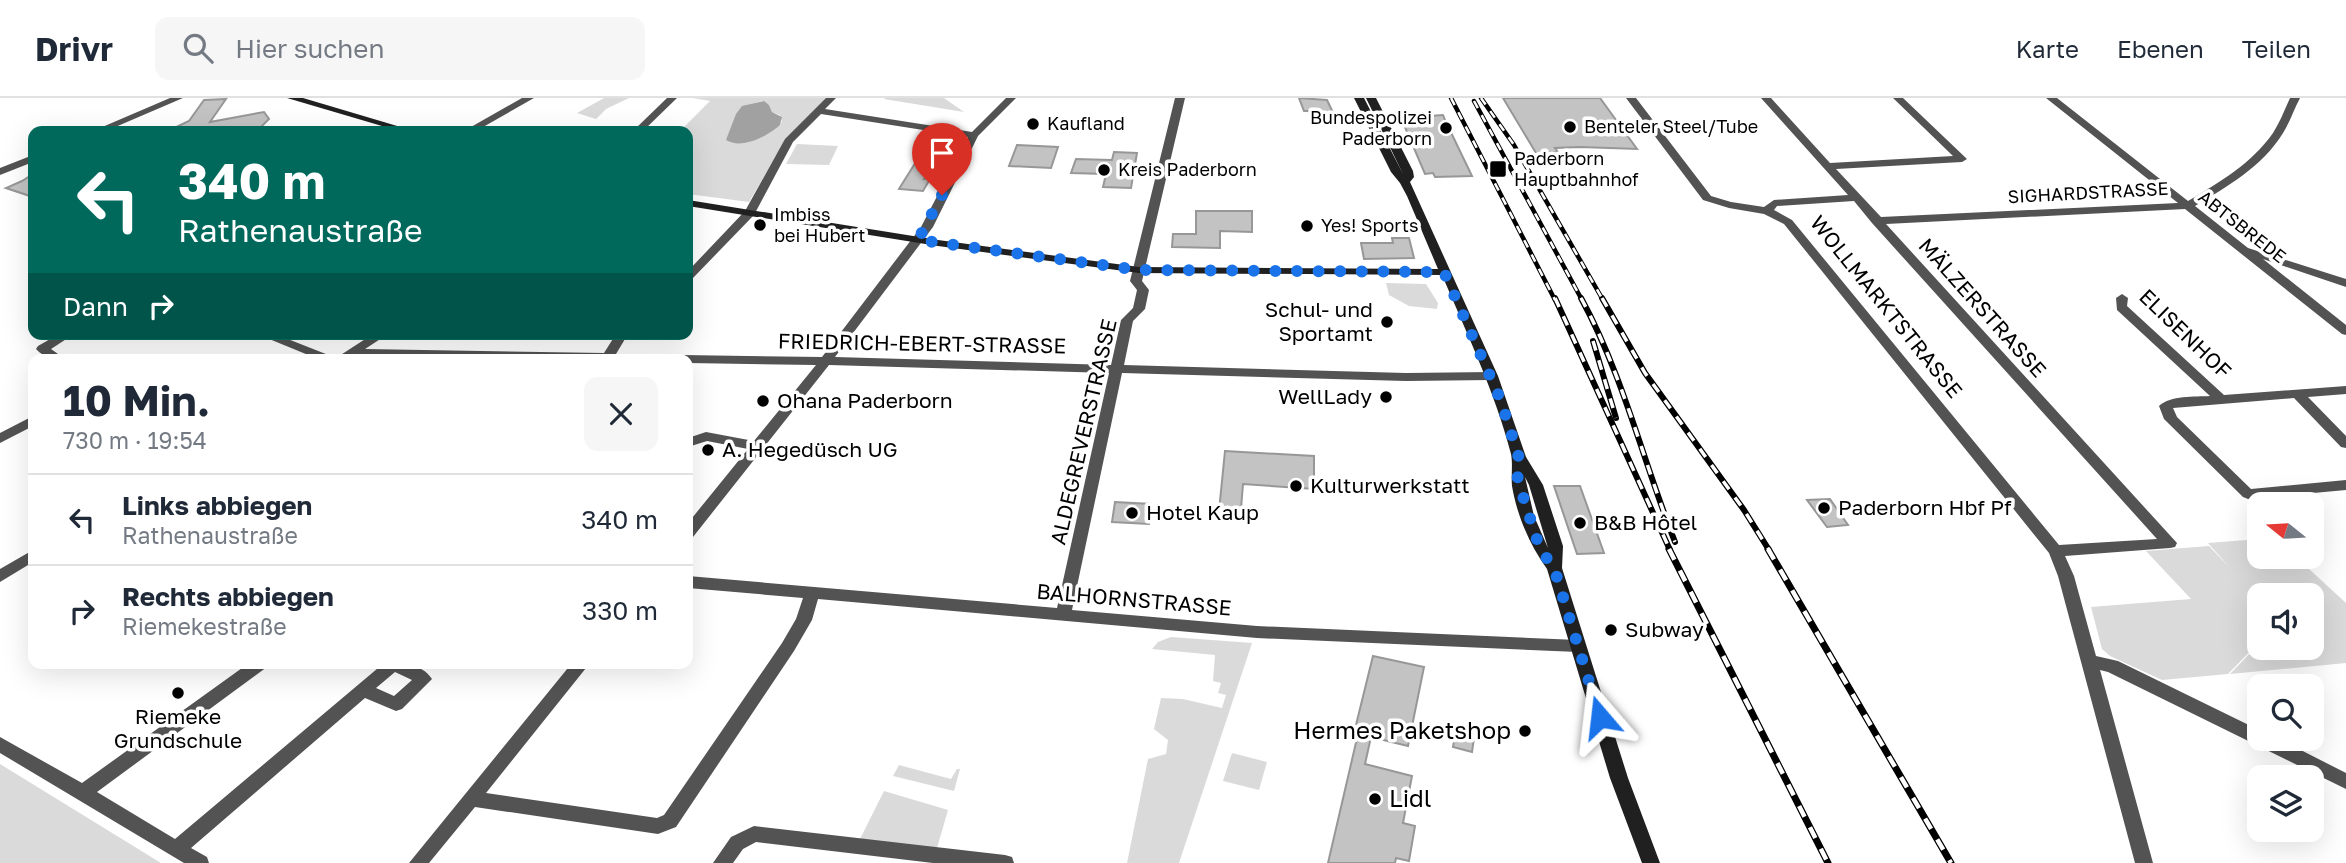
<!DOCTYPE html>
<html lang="de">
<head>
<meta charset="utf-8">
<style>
  :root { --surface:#fff; --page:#f6f6f7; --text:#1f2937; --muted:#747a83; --line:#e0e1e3 }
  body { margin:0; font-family:"Golos Text",sans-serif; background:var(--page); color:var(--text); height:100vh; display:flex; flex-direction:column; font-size:26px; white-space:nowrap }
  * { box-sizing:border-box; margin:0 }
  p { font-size:23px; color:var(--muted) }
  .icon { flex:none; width:38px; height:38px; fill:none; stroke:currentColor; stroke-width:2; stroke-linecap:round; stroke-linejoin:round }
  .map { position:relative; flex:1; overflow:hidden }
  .panel { position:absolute; left:28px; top:256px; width:665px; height:315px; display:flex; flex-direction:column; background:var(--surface); border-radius:14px; box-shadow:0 7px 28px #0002 }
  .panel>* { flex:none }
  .banner { position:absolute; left:28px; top:28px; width:665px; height:214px; border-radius:14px; box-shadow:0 7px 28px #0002; background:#00695c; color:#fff; overflow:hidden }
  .needle { width:46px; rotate:288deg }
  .controls { position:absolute; left:2247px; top:394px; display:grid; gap:14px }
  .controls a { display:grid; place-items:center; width:77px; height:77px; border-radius:14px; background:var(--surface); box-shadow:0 7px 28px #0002; font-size:35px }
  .pin { position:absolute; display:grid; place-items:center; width:60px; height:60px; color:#fff; margin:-72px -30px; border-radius:50% 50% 50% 0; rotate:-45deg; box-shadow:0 0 7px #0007 }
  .pin .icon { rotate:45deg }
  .me { position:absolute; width:77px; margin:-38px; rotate:343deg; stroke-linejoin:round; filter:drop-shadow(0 0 5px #0008) }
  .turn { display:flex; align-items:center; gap:24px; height:147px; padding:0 35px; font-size:32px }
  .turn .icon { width:91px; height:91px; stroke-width:2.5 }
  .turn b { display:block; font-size:49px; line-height:60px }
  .then { display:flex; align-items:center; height:66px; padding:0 35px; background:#0003; gap:14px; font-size:26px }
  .round { display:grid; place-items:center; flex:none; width:74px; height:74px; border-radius:14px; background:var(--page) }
  .overview { display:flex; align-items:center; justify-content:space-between; height:119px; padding:0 35px }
  h1 { font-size:42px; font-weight:700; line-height:52px }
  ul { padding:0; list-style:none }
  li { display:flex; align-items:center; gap:21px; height:91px; padding:0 35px; border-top:2px solid var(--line) }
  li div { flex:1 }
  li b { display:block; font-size:26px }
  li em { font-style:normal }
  header { display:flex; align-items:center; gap:42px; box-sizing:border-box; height:98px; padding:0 35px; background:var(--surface); border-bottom:2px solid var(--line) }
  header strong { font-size:33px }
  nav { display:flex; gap:38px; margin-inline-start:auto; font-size:24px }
  .search { width:490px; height:63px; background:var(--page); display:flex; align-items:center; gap:18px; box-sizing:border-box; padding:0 24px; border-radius:14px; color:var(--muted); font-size:26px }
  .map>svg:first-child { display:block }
  .green { fill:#dadada; fill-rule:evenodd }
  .water { fill:#a1a1a1 }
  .building { fill:#c3c3c3; stroke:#979797; stroke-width:2 }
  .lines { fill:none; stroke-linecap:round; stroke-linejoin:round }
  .street { fill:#535353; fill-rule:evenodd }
  .secondary { fill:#202020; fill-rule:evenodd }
  .rail-far2-casing { stroke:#000; stroke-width:4.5 }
  .rail-far1-casing { stroke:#000; stroke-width:6 }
  .rail-casing { stroke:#000; stroke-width:7 }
  .rail-far2 { stroke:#fff; stroke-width:2.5; stroke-dasharray:8; stroke-linecap:butt }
  .rail-far1 { stroke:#fff; stroke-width:3.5; stroke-dasharray:10; stroke-linecap:butt }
  .rail { stroke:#fff; stroke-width:4.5; stroke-dasharray:12; stroke-linecap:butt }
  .route { stroke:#1a73e8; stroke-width:12; stroke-dasharray:0 21.6 }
  .poi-dot { fill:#000; stroke:#fff; stroke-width:2.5 }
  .labels { text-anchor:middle; stroke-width:7; stroke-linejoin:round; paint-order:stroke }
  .far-poi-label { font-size:18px; fill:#000; stroke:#fff; text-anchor:start }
  .far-street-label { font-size:18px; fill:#000; stroke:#fff }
  .street-label { font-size:21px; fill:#000; stroke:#fff }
  .poi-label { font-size:21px; fill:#000; stroke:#fff; text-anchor:start }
  .near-poi-label { font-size:24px; fill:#000; stroke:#fff; text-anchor:end }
</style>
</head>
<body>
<header>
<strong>Drivr</strong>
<div class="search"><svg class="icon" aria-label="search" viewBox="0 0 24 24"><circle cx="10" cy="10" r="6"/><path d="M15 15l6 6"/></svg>Hier suchen</div>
<nav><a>Karte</a><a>Ebenen</a><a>Teilen</a></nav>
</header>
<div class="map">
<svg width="2346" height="765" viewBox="0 0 2346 765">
  <rect width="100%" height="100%" fill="#fff"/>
  <g class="green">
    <path d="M604,0H629L606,11L596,21L577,15Z"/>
    <path d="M693,0H827L784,44L749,104L688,96V33H680L710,3ZM762,3L769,7L772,14L780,17L782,23L780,27C765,40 746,47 727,42L742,9Z"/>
    <path d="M885,0H944L964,14L884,1Z"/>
    <path d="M797,46L838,48L829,67L786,66Z"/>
    <path d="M1386,185L1426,186L1438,205L1437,211L1409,208L1389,197Z"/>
    <path d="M2259,441V458L2296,459L2346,505V565L2230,576L2259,546V550H2312V497H2259V544L2228,576L2162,582L2110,558L2102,551L2091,509L2191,501L2146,453L2209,448L2230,470L2208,445Z"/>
    <path d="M1171,539L1252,545L1179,765H1127L1148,661L1166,656L1168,642L1154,631L1161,600L1183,601L1222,610L1226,597L1218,595L1221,585L1213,583L1215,557L1152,551L1158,544Z"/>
    <path d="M1232,655L1267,664L1259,692L1223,683Z"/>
    <path d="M0,666L161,765H0Z"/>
    <path d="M899,667L951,681L957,671H960L954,693L893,678Z"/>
    <path d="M884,693L948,712L937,750L860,741Z"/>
  </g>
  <path class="water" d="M764,3L769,7L772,14L782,19L780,27C768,38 742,52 726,42L736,16L742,8Z"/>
  <g class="building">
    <path d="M1299,0L1327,2L1338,25L1313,24L1309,13H1304Z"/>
    <path d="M1503,0H1600L1637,51L1580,49L1555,50L1558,54L1536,55Z"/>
    <path d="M226,1L210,24L264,14L269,21L257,33H168L189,23L204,2Z"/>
    <path d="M1443,17L1445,22L1472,78L1435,79L1433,75L1425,76L1401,20Z"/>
    <path d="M1017,47L1058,49L1051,70L1009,68Z"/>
    <path d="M1114,54L1137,55L1131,90L1103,89L1106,76L1071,75L1076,61L1112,62Z"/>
    <path d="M919,59L936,60L924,81H930L923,93L899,91Z"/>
    <path d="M33,76V99L6,90L22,83Z"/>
    <path d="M1196,113H1252V134L1220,133V150L1172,149L1173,136H1196Z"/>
    <path d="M1392,140H1409L1414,160L1364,161L1361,145H1393Z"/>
    <path d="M1225,353L1314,358V391L1243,386L1240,423H1218Z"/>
    <path d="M1554,388H1580L1604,455L1577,456Z"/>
    <path d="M1830,401L1841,417L1848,427L1827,429L1807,402Z"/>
    <path d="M1115,404L1151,406L1149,426L1112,424Z"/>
    <path d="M1373,558L1424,569L1408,648L1371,639L1365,666L1412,678L1403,725L1415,728L1409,763L1396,760L1395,765H1328L1358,636L1354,635Z"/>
    <path d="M1455,636L1474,640L1472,654L1453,649Z"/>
  </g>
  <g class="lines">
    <g class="street">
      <path d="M170,0H183L106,33H93Z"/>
      <path d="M522,0H534L476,33H464Z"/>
      <path d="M667,0H677L643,33H633Z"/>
      <path d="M826,0H836L825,11L972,34L1006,0H1016L978,38L933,129L835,259L1111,267L1121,222L1133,210L1137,192L1130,183L1175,0H1185L1142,183L1149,192L1145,211L1133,223L1124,267L1406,275L1492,274L1498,278L1492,282L1406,283L1122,275L1072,512L1257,528L1578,542L1584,544L1586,548L1584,552L1578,554L1257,540L818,501L812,522L794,553L676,729L658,736L475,709L429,765H409L572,565H590L486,695L657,720L664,717L782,545L796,521L803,500L688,490V478L1057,510L1109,275L829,267L693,439L688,440V425L748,351L707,343L688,349V340L706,334L754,343L816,267L688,265V261L353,259L350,261H318L257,236H275L336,260L373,236H388L365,251L604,255L616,236H628L616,256L822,259L921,129L968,39L821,16L793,44L754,117L692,181L688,182V173L745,113L785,41Z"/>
      <path d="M1626,0H1636L1711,98L1731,104L1764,109L1774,102L1848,97L1761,0H1771L1830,65L1953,58L1893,0H1903L1967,61L1962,64L1836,71L1881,119L2178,105L2046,0H2057L2188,103C2220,84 2251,66 2273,35C2280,24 2285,11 2290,0H2300C2294,11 2290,24 2283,35C2262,69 2228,88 2195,108L2248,150L2346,181V189L2263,161L2346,227V237L2342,236L2185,111L1886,126L2177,445L2175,449L2170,450L2065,458L2074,478L2096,558L2118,563L2259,632V640H2277L2346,675V691L2108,574L2100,572L2153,765H2135L2058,478L2049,455L1784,126L1764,116L1729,110L1703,102ZM1854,103L1872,125L2157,441L2059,447L1792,122L1774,112L1777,108Z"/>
      <path d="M33,57V64L0,77V70Z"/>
      <path d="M2122,196L2128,200L2127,208L2224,297L2346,288V296L2308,299L2346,338V350L2341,349L2294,300L2173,310L2177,319L2251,391L2346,382V392L2248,401L2243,399L2164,321L2159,308C2171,297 2194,299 2210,298L2117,212L2116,200Z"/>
      <path d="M59,236H74L51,251L65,261C53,261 44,260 36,251L38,248Z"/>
      <path d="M33,318V328L0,345V335Z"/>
      <path d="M33,452V464L0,484V471Z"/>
      <path d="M249,565H269L267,569L97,694L175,741L384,565C400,565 422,565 432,581L402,611L396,613L365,600L191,750L207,759L209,765H184L0,655V639L82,685ZM395,574L412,582L394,598L376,590Z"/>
      <path d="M754,728L1005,757L1012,759L1014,765H933L756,744L743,751L733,765H713L731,739Z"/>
    </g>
    <g class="secondary">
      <path d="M287,0H303L414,33H399Z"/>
      <path d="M1354,0H1364L1403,76L1366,0H1376L1413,73L1414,79L1410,84L1498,278L1526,359L1543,387L1563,448L1562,470L1628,680L1660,765H1642L1610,680L1547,471C1530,447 1517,418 1512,388C1511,378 1513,366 1511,356C1495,294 1467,236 1442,177L1139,175L938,148L688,108V102L938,142L1139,169L1438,171L1407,98L1400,85L1391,74ZM1525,379L1529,387L1548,450L1534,418Z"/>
    </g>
    <g class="rail-far2-casing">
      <g id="rail-far2">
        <path d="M1451,0L1555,202"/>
        <path d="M1481,0L1514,47L1603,202"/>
        <path d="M1474,3L1582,202"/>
      </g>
    </g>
    <g class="rail-far1-casing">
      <g id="rail-far1">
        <path d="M1555,200L1670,452"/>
        <path d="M1581,200C1623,277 1643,363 1675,444"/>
        <path d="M1602,200L1645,275L1744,412L1769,452"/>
        <path d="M1593,243L1616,320"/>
      </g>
    </g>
    <g class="rail-casing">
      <g id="rail">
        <path d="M1669,451L1828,765"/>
        <path d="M1768,451L1951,765"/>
      </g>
    </g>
    <use href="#rail-far2" class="rail-far2"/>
    <use href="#rail-far1" class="rail-far1"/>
    <use href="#rail" class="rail"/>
  </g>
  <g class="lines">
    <path class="route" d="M942,97L918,142L1139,172L1444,174L1501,303L1519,360L1517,376L1519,386L1540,451L1554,470L1600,619"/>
  </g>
  <g class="poi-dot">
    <circle cx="1033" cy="26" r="7"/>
    <circle cx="1570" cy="29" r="7"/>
    <circle cx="1446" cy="30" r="7"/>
    <rect x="1489" y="62" width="18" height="18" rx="3.5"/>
    <circle cx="1104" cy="72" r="7"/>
    <circle cx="760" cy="127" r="7"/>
    <circle cx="1307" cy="128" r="7"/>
    <circle cx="1387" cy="224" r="7"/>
    <circle cx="1386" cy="299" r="7"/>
    <circle cx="763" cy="303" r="7"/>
    <circle cx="708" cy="352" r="7"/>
    <circle cx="1296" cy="388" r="7"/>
    <circle cx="1824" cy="410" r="7"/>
    <circle cx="1132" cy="415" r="7"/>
    <circle cx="1580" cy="425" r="7"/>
    <circle cx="1611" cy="532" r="7"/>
    <circle cx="178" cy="595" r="7"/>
    <circle cx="1525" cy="633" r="7"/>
    <circle cx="1375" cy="701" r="7"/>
  </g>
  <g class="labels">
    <g class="far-poi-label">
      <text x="1432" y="26" text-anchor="end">Bundespolizei<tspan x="1432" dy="21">Paderborn</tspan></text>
      <text x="1047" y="32">Kaufland</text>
      <text x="1584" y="35">Benteler Steel/Tube</text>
      <text x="1514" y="67">Paderborn<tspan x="1514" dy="21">Hauptbahnhof</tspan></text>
      <text x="1118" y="78">Kreis Paderborn</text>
      <text x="774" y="123">Imbiss<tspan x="774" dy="21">bei Hubert</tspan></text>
      <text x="1321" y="134">Yes! Sports</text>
    </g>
    <g class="far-street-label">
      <text transform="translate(2088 95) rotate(-3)" y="6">SIGHARDSTRASSE</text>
      <text transform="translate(2242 129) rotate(38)" y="6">ABTSBREDE</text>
    </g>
    <g class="street-label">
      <text transform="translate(1886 209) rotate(51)" y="7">WOLLMARKTSTRASSE</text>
      <text transform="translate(1982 210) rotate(48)" y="7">MÄLZERSTRASSE</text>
      <text transform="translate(2185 236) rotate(44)" y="7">ELISENHOF</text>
      <text transform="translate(922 246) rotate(1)" y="7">FRIEDRICH-EBERT-STRASSE</text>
      <text transform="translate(1084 334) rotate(-77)" y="7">ALDEGREVERSTRASSE</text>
      <text transform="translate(1134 502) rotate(5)" y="7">BALHORNSTRASSE</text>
    </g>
    <g class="poi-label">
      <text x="1373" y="219" text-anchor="end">Schul- und<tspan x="1373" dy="24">Sportamt</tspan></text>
      <text x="1372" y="306" text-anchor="end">WellLady</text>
      <text x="777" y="310">Ohana Paderborn</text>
      <text x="722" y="359">A. Hegedüsch UG</text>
      <text x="1310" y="395">Kulturwerkstatt</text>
      <text x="1838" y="417">Paderborn Hbf Pf</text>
      <text x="1146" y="422">Hotel Kaup</text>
      <text x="1594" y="432">B&amp;B Hôtel</text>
      <text x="1625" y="539">Subway</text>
      <text x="178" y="626" text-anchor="middle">Riemeke<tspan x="178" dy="24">Grundschule</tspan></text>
    </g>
    <g class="near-poi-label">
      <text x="1511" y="641">Hermes Paketshop</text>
      <text x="1389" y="709" text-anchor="start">Lidl</text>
    </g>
  </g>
</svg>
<div class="controls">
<a><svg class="needle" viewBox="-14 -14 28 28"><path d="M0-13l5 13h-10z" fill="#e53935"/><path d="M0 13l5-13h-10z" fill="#747a83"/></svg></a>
<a><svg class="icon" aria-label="sound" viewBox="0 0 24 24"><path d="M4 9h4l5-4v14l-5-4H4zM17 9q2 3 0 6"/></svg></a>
<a><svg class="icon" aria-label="search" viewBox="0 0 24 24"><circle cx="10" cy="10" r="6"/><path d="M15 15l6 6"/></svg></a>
<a><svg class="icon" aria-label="layers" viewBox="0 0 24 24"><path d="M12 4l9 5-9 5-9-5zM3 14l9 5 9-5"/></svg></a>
</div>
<div class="pin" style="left:942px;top:97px;background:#d93025"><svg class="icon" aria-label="arrive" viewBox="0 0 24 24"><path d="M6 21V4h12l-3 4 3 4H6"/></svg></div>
<svg class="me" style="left:1600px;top:619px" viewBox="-20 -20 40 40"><path d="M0-17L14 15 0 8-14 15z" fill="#1a73e8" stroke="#fff" stroke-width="4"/></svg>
<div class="banner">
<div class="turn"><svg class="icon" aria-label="left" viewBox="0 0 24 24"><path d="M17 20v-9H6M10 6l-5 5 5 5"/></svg><div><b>340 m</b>Rathenaustraße</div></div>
<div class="then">Dann<svg class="icon" aria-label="right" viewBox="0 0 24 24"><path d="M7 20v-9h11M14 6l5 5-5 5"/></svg></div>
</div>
<section class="panel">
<div class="overview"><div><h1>10 Min.</h1><p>730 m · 19:54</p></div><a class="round"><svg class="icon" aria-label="close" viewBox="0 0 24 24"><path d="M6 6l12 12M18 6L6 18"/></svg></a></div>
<ul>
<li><svg class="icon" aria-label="left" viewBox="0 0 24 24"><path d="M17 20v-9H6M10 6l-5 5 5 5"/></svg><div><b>Links abbiegen</b><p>Rathenaustraße</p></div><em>340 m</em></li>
<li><svg class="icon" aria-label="right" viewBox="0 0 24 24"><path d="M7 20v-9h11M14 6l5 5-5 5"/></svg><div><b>Rechts abbiegen</b><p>Riemekestraße</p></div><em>330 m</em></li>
</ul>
</section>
</div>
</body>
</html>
